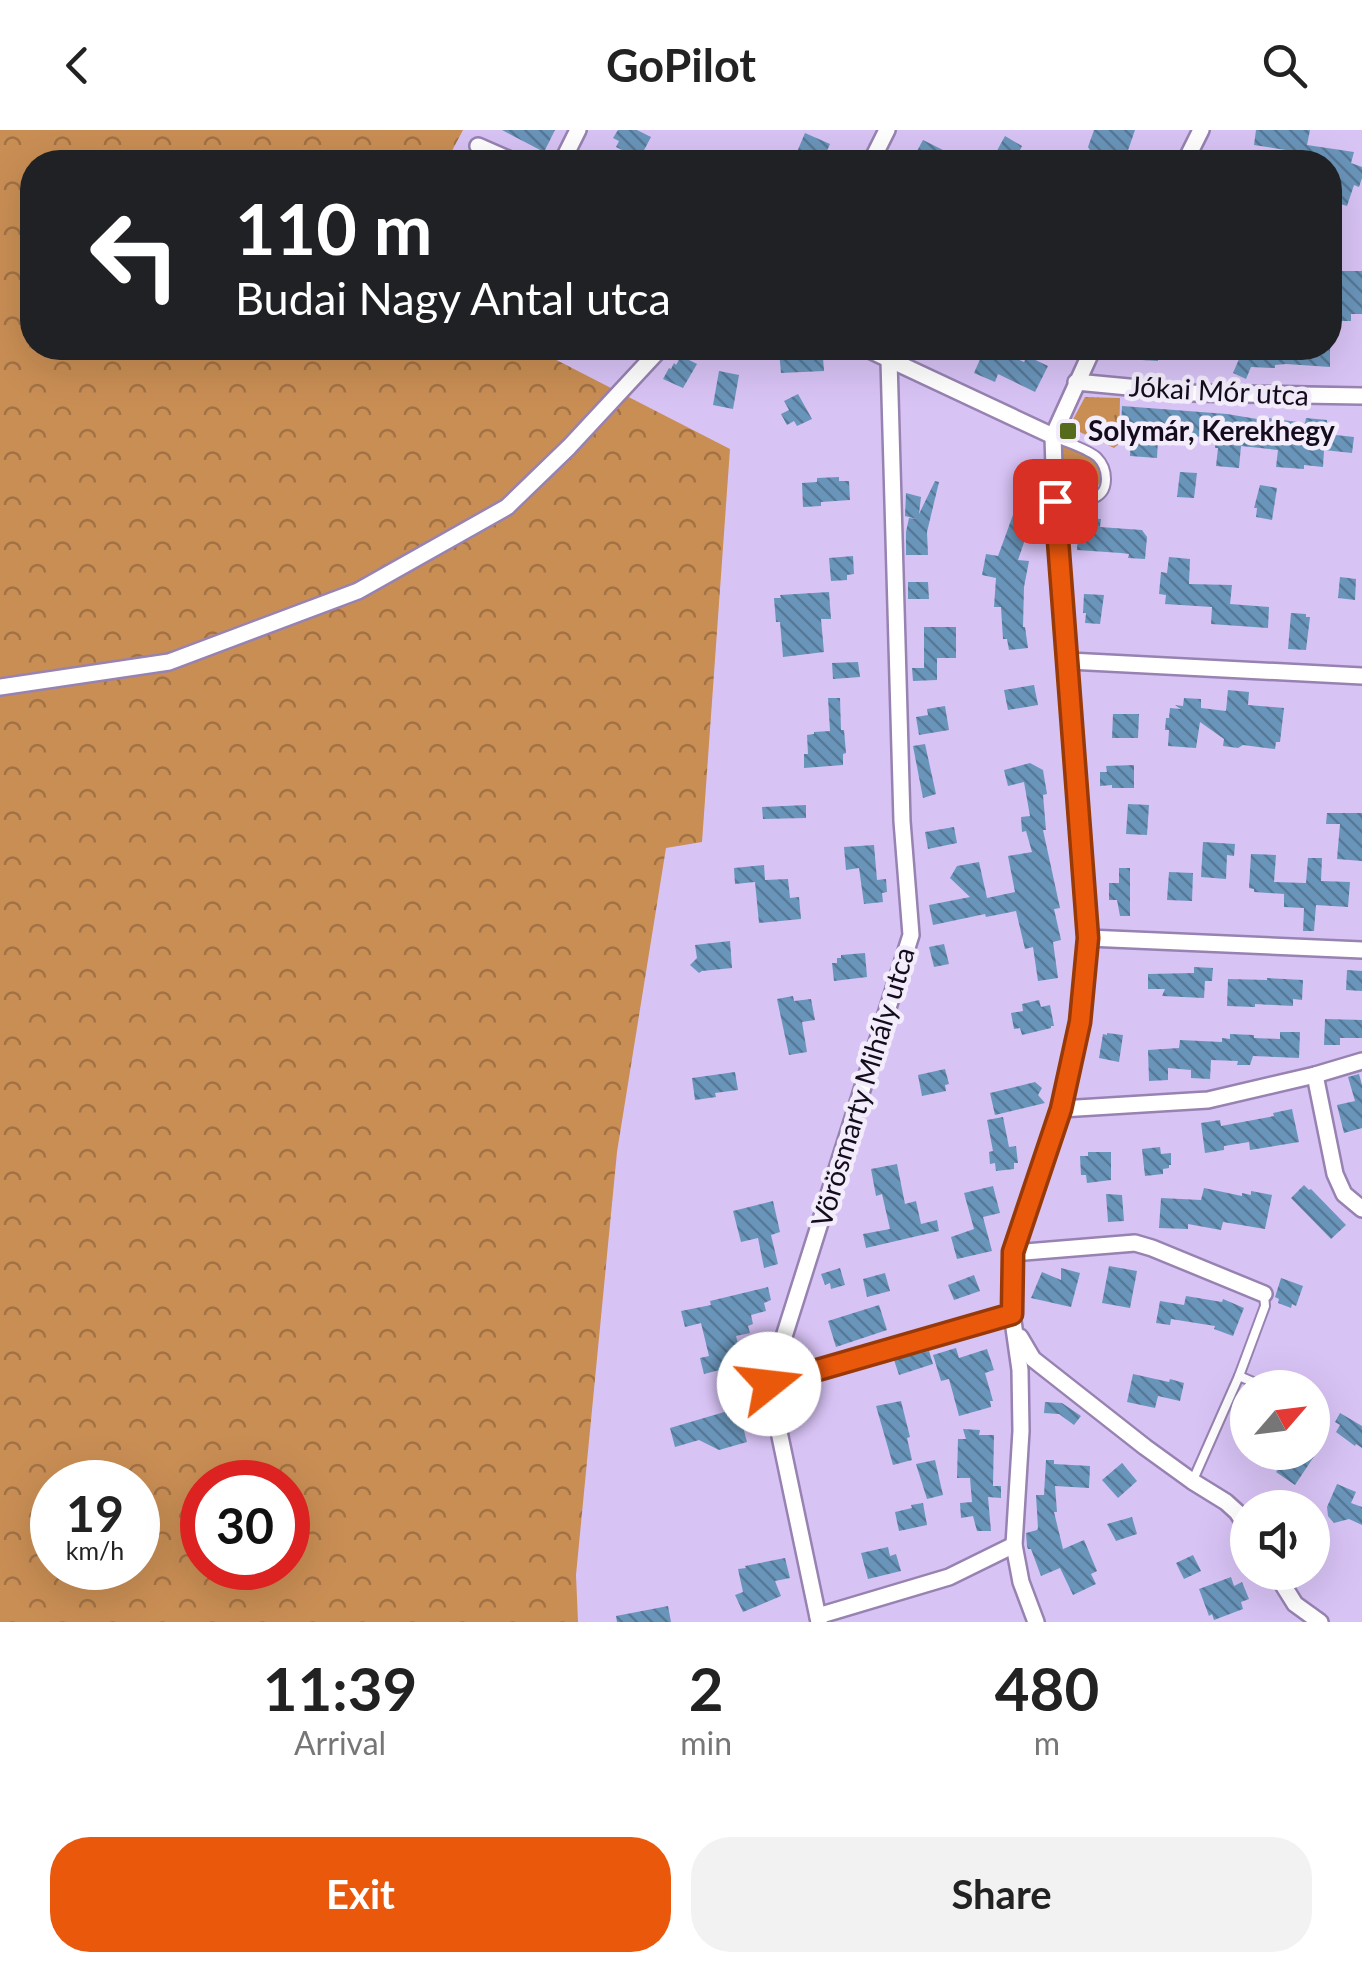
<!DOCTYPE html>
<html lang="en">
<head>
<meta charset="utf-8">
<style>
  :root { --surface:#fff; --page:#f2f2f2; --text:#222; --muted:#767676; --accent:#ea580c }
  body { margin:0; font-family:Lato,sans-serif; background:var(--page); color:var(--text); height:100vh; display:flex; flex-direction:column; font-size:38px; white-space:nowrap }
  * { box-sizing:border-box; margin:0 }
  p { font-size:32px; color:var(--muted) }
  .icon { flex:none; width:55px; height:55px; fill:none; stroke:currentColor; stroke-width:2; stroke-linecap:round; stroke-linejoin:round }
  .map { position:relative; height:1492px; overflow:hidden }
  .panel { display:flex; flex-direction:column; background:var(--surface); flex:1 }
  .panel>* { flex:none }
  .hud { position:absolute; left:20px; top:20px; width:1322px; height:210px; border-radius:40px; box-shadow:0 10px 40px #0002; background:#202124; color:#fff; overflow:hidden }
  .needle { width:65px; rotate:62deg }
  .controls { position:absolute; left:1230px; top:1240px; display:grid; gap:20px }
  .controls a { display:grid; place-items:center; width:100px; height:100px; border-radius:50%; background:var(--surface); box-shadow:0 10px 40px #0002; font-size:50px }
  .speed { position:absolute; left:30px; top:1330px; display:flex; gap:20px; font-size:50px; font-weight:700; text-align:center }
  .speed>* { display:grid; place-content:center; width:130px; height:130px; border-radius:50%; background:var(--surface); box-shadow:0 10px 40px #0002; line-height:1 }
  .speed small { font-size:25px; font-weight:400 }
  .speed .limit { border:15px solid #d22; background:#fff; color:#111 }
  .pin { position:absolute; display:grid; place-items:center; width:85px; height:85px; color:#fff; margin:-42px; border-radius:20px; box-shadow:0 5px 15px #0006 }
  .me { position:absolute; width:110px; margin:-55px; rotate:74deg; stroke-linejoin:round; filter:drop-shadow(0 0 8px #0008) }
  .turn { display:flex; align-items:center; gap:35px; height:210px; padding:0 50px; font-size:45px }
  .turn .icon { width:130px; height:130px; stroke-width:2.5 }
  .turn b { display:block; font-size:70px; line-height:85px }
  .eta { display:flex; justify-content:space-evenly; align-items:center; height:170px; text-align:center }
  .eta b { font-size:60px; font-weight:700; line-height:70px }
  .button { display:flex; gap:20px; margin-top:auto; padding:20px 50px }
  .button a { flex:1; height:115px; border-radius:40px; background:var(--accent); color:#fff; font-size:40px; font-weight:700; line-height:115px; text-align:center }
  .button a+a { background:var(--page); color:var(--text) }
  header { display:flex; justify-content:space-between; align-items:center; height:130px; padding:0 50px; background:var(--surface); font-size:45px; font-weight:700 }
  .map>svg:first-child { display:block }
  .forest { fill:url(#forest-crowns); fill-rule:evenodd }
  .park { fill:url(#park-tufts) }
  .building { fill:url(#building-back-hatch) }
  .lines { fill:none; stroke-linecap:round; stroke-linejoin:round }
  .lane-casing { stroke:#9782b1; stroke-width:12 }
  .street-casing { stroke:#9782b1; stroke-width:20 }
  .lane { stroke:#fff; stroke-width:8 }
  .street { stroke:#fff; stroke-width:15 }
  .route-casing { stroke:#983908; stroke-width:25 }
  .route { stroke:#ea580c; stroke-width:18 }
  .poi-dot { fill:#556b1b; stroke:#f2ecfb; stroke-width:4 }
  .labels { text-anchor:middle; stroke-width:9; stroke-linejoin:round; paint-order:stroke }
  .street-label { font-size:28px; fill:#140c1d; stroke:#f2ecfb }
  .poi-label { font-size:28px; font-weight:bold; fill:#140c1d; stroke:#f2ecfb; text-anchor:start }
</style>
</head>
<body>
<header><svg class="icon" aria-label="back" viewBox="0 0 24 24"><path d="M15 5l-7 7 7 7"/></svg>GoPilot<svg class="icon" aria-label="search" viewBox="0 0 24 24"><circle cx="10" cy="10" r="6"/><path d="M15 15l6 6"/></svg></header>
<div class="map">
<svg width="1362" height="1492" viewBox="0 0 1362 1492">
  <defs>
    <pattern id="forest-crowns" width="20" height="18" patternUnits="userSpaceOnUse" patternTransform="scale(2.5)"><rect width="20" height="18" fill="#c98e54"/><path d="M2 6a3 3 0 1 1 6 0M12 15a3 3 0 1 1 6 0" fill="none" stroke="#a27245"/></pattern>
    <pattern id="park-tufts" width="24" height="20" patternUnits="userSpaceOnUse" patternTransform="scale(2.5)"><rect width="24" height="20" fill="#c98e54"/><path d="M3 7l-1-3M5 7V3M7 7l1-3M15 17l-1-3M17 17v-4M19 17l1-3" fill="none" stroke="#a27245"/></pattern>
    <pattern id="building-back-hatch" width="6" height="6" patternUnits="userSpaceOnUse" patternTransform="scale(2.5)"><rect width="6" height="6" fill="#6a95ba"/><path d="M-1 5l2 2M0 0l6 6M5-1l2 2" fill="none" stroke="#567897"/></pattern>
  </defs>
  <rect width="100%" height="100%" fill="#d8c3f5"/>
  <path class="forest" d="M0,0H463L446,32H32V218H533L730,319L702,712L666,718L617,1022L576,1445L578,1492H0ZM52,1352H138V1438H52ZM202,1352H288V1438H202Z"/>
  <g class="park">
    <path d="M1085,267L1120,268L1119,314L1114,318L1069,297Z"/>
    <path d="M1062,316C1072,320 1085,324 1094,331C1112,346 1096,365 1076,365C1057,354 1062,335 1062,316Z"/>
  </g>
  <g class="building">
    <path d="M502,0H555L544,22Z"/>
    <path d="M618,0H637L651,7L642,24L634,20L632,25L616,17L619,11L613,8Z"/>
    <path d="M1094,0H1135L1124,32H1089L1092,24L1088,17Z"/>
    <path d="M1256,0H1310L1307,15L1354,22L1351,33L1362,37V48L1359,57L1354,55L1347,76L1330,71V32H1285L1286,20L1254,15Z"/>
    <path d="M805,3L830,14L822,32H802L794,29Z"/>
    <path d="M1005,6L1022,16L1014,32H1001L993,28Z"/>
    <path d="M923,10L967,32H911Z"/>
    <path d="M1336,141H1362V184H1351V191H1330V169L1336,171Z"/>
    <path d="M781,218H805V224H816V229L823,228L824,241L781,243L779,221H781Z"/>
    <path d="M961,218H992L1024,232L1027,226L1048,236L1035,262L998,244L995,252L974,243L981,227Z"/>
    <path d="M1126,218H1158V231L1126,229Z"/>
    <path d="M1217,218H1330V237L1286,234L1275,235V238L1251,237L1246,249L1233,243L1239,229Z"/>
    <path d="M681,226L697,234L683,258L663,249L669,238L671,239L674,233L676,235Z"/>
    <path d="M719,241L739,245L733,279L713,275Z"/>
    <path d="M798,264L812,289L797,296L794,291L787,295L781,284L789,280L784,271Z"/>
    <path d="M1122,276L1227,284L1269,291V288L1305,293L1306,288L1327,290L1326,304L1354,307L1352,323L1324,320L1323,337L1304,335V339L1276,337L1278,320L1241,316L1239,338L1216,336L1218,318H1215L1216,308L1191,306V312L1158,309L1157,328L1130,326L1131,297H1121Z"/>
    <path d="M1180,342L1197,343L1194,368L1177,367Z"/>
    <path d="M839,347V351H849L850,370L821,372V376L803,377L802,353L817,352V348Z"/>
    <path d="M935,351L939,352L927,402L928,425H906V402L909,388L917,389L905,386L906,363L921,367L919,384Z"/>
    <path d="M1260,355L1277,358L1272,390L1256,387L1257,378H1254Z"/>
    <path d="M1013,385L1031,392L1018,430L1029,431L1024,457L1023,497H1025L1028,518L1009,520L1007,509H1003L1001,477H994L996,448L982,445L986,424L998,426Z"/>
    <path d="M1079,388L1101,389L1100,397L1142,400L1147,407L1145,429L1128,428L1129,424L1121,423L1077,420Z"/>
    <path d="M853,426L854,444L847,445V450L831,451L829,428Z"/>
    <path d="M1169,427L1190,429L1189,454L1232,455L1230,474L1269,477L1268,498L1211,494L1212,477L1165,474L1166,465L1159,464L1161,442L1167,443Z"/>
    <path d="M1340,447L1356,449L1355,470L1338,468Z"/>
    <path d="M908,452H928L929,469H908Z"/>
    <path d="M829,462L831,489H821L824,522L783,527L780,492H776L774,468H781L780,465Z"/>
    <path d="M1084,464L1104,465L1100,494L1085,493L1086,483H1083Z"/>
    <path d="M1291,483L1306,484V487H1310L1306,520L1288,519Z"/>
    <path d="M924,497H956V528H937V550L913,551L912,538H924Z"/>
    <path d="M858,532L860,547L833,549L832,533Z"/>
    <path d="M1034,555L1038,575L1008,580L1004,560Z"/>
    <path d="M1228,560L1249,562L1248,575L1284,578L1280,612H1276L1275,619L1243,615L1238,618L1223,616L1224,609L1200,592L1196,618L1168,616L1169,600H1165L1166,588H1169L1170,578L1181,579L1175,575L1183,576L1184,568L1201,569V578L1226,581Z"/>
    <path d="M828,568H840L841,600H844L846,623L843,624V635L804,638V624H808L807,605L814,604V602L830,601Z"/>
    <path d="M945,576L949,600L919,605L916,587L928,585L927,579Z"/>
    <path d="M1113,584H1139L1138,608H1112Z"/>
    <path d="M925,614L936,664L923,668L913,616Z"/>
    <path d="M1030,633L1043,640L1047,664L1043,665L1046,700H1043L1060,778L1054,779L1061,810L1053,812L1058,848L1038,851L1033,817L1025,819L1016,781L986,787L985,784L933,795L929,775L970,767L950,748L957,736L979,732L987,768L1015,762L1008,726L1032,722L1026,701L1022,702L1021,687L1030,686L1024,652L1008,656L1004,640Z"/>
    <path d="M1134,635V658H1112V655L1100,656V642H1107L1106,636Z"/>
    <path d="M1128,674L1149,675L1147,705L1126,704Z"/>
    <path d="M806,675V688L763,689L762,677Z"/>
    <path d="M1327,683H1362V731L1337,729L1340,694H1326Z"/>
    <path d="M954,697L957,713L928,719L925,702Z"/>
    <path d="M1203,712L1235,714L1234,726L1227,725L1226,749L1201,747Z"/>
    <path d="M874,715L877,750L886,749L887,762L882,763L883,772L864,774L859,738L846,740L844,717Z"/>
    <path d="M1251,724L1276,725L1274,752L1306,753L1308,728H1322L1321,751L1350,752L1348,777L1316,775L1314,801H1303L1304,778L1284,777V764L1254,762V759L1249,758Z"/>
    <path d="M764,735L765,750L788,749L790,768L799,767L801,789L759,793L755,752L735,754L734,738Z"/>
    <path d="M1119,738H1130V786H1120L1117,770H1109V753H1119Z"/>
    <path d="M1169,742L1193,743L1192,771L1167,770Z"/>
    <path d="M730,811L732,838L702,841L699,843L690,835L697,828L695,815Z"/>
    <path d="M944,814L949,834L934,837L929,817Z"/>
    <path d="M865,823L867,847L834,851L832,833H837V828H841V825Z"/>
    <path d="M1194,837L1213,838L1212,851H1205L1204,868L1162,866L1165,859H1148V844L1194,843Z"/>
    <path d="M1347,840L1362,841V861L1346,860Z"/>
    <path d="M1267,848L1303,850L1302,870L1293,869V876L1255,874V877L1227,876L1228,849L1267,850Z"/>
    <path d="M793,866L794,871L811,869L815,890L802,892L807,922L789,925L777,869Z"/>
    <path d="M1039,870L1041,877L1050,875L1054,896H1051V898L1022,905L1020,898L1014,899L1011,883L1023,881L1022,874Z"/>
    <path d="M1325,889L1362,890V908H1340V915H1324Z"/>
    <path d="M1280,902H1300L1299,928L1253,926L1250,935H1237L1238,931L1211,930L1210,949L1191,948V940L1168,938V950L1149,951L1148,920L1179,918L1180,910L1222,912V908L1230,909V904L1254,905V908L1280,909Z"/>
    <path d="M1107,903L1123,905L1119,932L1099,928L1103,904L1107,905Z"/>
    <path d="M945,939L949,954L945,955L946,961L922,966L918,945Z"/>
    <path d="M735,942L738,960L715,963L716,967L695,970L692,948Z"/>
    <path d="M1359,944L1362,955V998L1344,1003L1337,975L1355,971L1348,947Z"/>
    <path d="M1035,952L1042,958L1038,965L1045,973L995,985L990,963Z"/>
    <path d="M1292,979L1299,1012L1250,1020L1249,1012L1224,1016V1020L1205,1023L1201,993L1220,990L1221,996L1274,986L1273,983Z"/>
    <path d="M1003,987L1009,1017L1016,1016L1018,1033H1014V1039L996,1041L995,1033L990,1034L989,1022L993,1021L987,990Z"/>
    <path d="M1160,1017L1161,1024L1171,1023V1035H1169V1038L1163,1039V1044L1145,1046L1142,1019Z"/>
    <path d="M1088,1022H1111V1050L1087,1053L1086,1045H1081L1080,1026H1088Z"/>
    <path d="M897,1034L905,1074L916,1071L921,1094L937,1090L939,1101L866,1118L863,1104L890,1099L882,1064L876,1066L871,1039Z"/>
    <path d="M1304,1055L1309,1060L1311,1059L1346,1095L1331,1109L1291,1068Z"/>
    <path d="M993,1056L1000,1083L983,1087L992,1121L957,1129L951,1107L974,1099L964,1063Z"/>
    <path d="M1204,1058L1242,1066V1063L1251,1065V1061L1272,1065L1265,1099L1223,1092L1221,1100L1188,1094V1099L1159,1098L1161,1068L1201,1070Z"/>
    <path d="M1106,1064L1122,1065L1124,1091L1108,1092Z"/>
    <path d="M773,1071L780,1102L771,1105L778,1134L764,1138L758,1108L741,1112L733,1081Z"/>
    <path d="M1109,1136L1137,1141L1130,1178L1102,1173Z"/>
    <path d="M840,1138L845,1155L831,1159L830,1153L825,1155L821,1144Z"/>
    <path d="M1061,1138L1080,1143L1071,1177L1031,1168L1042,1142L1061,1150Z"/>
    <path d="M885,1143L890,1161L867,1167L863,1149Z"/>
    <path d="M974,1145L980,1161L954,1170L948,1155Z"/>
    <path d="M1281,1148L1303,1156L1296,1176L1292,1174L1291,1178L1278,1173L1279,1169L1275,1167Z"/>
    <path d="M768,1157L771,1170L764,1173L766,1181L751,1185L753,1194L748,1196L750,1203L736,1206L743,1234L704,1244L700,1228L709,1226L701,1193L685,1197L681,1181L711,1175L710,1171Z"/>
    <path d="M1186,1166L1222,1172L1223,1169L1244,1178L1233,1206L1214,1199L1215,1196L1171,1189L1170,1195L1156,1193L1160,1171L1184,1175Z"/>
    <path d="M879,1175L887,1200L836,1217L828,1191Z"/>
    <path d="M956,1218L959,1228L987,1219L994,1240L985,1243L993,1271H990L991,1277L959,1286L949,1249L941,1251L933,1225Z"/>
    <path d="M929,1221L933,1234L899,1245L894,1230Z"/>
    <path d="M1133,1244L1169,1252L1170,1249L1184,1253L1180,1271L1158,1266L1155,1278L1127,1272Z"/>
    <path d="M901,1271L910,1307L907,1308L912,1330L893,1335L876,1276Z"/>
    <path d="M1045,1272L1062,1273L1081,1286L1074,1295L1059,1284L1044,1283Z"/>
    <path d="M738,1278L747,1312L719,1320L699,1310L675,1317L670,1298Z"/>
    <path d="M1340,1283L1362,1296V1318L1356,1314L1355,1316L1336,1302L1340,1295L1335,1292Z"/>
    <path d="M963,1299L980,1300L979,1305H994L993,1356H1001V1368L988,1367L991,1401H977L973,1386L961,1388L960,1373L972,1372L970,1348H957L958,1309H966Z"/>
    <path d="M1256,1322H1317L1295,1355L1276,1342L1279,1338Z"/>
    <path d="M935,1330L943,1365L927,1369L916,1334Z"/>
    <path d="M1046,1330H1054V1334L1090,1336L1089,1358L1055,1356L1057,1382H1054L1063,1419L1084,1410L1097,1441L1091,1444L1096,1454L1073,1465L1060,1438L1041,1446L1031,1419H1028L1027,1416L1026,1403L1037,1400L1038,1398L1036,1365H1044Z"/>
    <path d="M1122,1333L1137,1351L1118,1368L1102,1350Z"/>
    <path d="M1337,1354L1356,1362L1351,1373L1362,1377V1395L1349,1389L1334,1393L1328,1386L1327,1377Z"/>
    <path d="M923,1373L927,1395L899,1401L895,1382L912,1378L911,1375Z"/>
    <path d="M1132,1387L1137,1404L1116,1411L1107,1394Z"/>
    <path d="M888,1417L890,1426L896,1424L901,1441L868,1449L861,1423Z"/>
    <path d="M1193,1425L1201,1441L1184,1449L1176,1433Z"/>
    <path d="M785,1428L790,1448L775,1451L781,1466L743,1482L735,1465L743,1462L738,1439L746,1438L745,1436Z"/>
    <path d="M1231,1447L1234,1456L1242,1452L1249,1469L1241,1472L1243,1479L1214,1490L1212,1484L1209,1486L1199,1459Z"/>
    <path d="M668,1476L671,1492H617L616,1486Z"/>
  </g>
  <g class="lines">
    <g class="lane-casing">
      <g id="lane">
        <path d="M1054,307C1068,313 1086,318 1097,327C1103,333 1106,341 1106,349C1106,376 1073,372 1055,371"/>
        <path d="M1239,1246L1267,1258"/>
        <path d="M1193,1350L1239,1246L1265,1176L1264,1164"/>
      </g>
    </g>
    <g class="street-casing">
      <g id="street">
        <path d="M478,16L515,32"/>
        <path d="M562,32L578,0"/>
        <path d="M871,32L887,0"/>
        <path d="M1185,32L1201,0"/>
        <path d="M865,218L1053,306"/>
        <path d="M1076,252L1192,263L1362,266"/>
        <path d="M1069,531L1362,546"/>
        <path d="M0,557L169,532L358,461L507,377L569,317L661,218"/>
        <path d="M1088,808L1362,820"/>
        <path d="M1315,945L1335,1044L1344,1064L1362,1079"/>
        <path d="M1061,979L1208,970L1315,945L1362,931"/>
        <path d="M1013,1123L1135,1113L1152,1118L1264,1164"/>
        <path d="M1020,1207L1033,1229L1145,1317L1192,1351L1226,1372L1237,1382L1248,1399"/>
        <path d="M769,1254L1012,1184"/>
        <path d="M1275,1442L1295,1474L1320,1492"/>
        <path d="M818,1486L949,1447L1014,1415"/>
        <path d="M819,1492L769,1254L911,805L902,691L889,230"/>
        <path d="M1036,1492L1021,1452L1014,1415L1021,1301L1020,1240L1012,1184L1013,1123L1061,979L1079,892L1088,808L1055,371L1053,306L1093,218"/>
      </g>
    </g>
    <use href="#lane" class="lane"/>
    <use href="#street" class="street"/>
  </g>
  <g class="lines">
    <g class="route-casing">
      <path id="route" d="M769,1254L1012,1184L1013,1122L1061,979L1080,892L1088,808L1055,371"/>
    </g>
    <use href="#route" class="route"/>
  </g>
  <rect class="poi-dot" x="1058" y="291" width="20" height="20" rx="5"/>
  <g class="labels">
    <g class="street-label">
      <text transform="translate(1219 261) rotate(3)" y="10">Jókai Mór utca</text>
      <text transform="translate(863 957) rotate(-73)" y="10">Vörösmarty Mihály utca</text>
    </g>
    <g class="poi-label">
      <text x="1088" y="311">Solymár, Kerekhegy</text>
    </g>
  </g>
</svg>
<div class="controls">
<a><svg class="needle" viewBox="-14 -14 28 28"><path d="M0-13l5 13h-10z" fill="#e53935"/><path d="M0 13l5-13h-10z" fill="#767676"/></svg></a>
<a><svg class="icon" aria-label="sound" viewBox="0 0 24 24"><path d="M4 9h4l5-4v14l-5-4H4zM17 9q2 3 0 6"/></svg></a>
</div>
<div class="speed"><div>19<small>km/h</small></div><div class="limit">30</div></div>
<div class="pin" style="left:1055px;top:371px;background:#d93025"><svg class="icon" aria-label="arrive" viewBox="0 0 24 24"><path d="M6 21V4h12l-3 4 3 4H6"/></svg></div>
<svg class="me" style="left:769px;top:1254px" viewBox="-20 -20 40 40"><circle r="19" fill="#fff"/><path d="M0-13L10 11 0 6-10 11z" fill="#ea580c"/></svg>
<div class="hud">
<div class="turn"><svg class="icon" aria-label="left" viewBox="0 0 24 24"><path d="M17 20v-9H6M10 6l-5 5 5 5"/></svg><div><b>110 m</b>Budai Nagy Antal utca</div></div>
</div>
</div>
<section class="panel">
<div class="eta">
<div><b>11:39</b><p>Arrival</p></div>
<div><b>2</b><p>min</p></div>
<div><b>480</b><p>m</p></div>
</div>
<div class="button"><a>Exit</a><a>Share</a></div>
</section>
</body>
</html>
